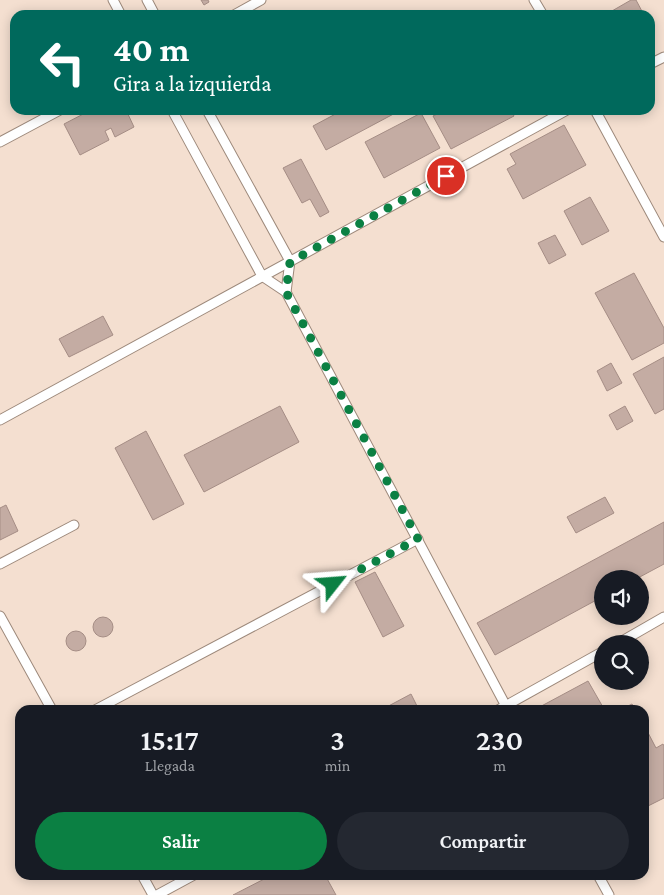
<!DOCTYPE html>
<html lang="es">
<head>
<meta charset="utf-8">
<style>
  :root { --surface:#171b24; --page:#242831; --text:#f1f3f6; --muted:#9ea1a6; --accent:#0b8043 }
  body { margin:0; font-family:"Crimson Pro",serif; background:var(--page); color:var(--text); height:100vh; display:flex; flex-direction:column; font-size:19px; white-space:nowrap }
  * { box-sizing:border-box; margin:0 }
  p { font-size:16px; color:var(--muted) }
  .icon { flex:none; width:28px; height:28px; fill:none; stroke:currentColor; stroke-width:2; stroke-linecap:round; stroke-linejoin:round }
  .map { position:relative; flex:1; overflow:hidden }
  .panel { position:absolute; left:15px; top:705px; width:634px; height:175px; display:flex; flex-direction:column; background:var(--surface); border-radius:15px; box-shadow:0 2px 12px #0003 }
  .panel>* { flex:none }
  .top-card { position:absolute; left:10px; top:10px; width:645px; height:105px; border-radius:15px; box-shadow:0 2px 12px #0003; background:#00695c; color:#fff; overflow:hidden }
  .fabs { position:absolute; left:594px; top:570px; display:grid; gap:10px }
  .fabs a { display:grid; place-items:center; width:55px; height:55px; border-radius:50%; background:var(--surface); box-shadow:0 2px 12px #0003; font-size:25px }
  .pin { position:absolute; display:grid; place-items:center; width:42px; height:42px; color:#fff; margin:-21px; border:2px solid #fff; border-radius:50%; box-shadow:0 1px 5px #0007 }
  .me { position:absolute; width:55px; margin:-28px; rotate:62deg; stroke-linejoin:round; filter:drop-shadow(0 0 4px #0008) }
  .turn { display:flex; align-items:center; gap:18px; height:105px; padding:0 20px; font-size:22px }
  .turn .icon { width:65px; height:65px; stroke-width:2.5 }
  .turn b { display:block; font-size:35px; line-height:42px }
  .eta { display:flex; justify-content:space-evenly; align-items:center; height:85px; text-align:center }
  .eta b { font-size:30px; font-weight:600; line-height:35px }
  .button { display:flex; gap:10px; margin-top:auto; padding:10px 20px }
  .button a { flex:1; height:58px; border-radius:30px; background:var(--accent); color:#fff; font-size:20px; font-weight:600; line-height:58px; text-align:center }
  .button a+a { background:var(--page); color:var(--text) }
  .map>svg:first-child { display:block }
  .building { fill:#c4aca3; stroke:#a58d85 }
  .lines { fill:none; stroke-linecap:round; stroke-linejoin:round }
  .service-casing { stroke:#9d897b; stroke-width:11 }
  .service { stroke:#fff; stroke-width:9 }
  .route { stroke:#0b8043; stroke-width:9; stroke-dasharray:0 16.2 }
</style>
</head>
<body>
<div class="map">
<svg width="664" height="895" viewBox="0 0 664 895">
  <rect width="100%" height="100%" fill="#f4dfd0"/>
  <g class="building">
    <path d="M201,0H208L209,2L204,5Z"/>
    <path d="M631,0H636L644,15H605Z"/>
    <path d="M91,110H94L95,112L99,110H126L134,127L115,137L111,128L105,131L109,140L80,155L64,124Z"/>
    <path d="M343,110H401L326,150L313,126Z"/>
    <path d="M445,110H511L514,116L451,149L433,116Z"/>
    <path d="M421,113L440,148L384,178L365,142Z"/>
    <path d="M564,125L586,165L523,199L507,169L516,164L510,154Z"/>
    <path d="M301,159L329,212L320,217L310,199L302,203L283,168Z"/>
    <path d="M590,197L609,231L582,245L564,211Z"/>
    <path d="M555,235L566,255L549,264L538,243Z"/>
    <path d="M634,273L664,328V343L632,360L595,293Z"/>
    <path d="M103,316L113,335L69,357L59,339Z"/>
    <path d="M664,357V409L655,414L633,374Z"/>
    <path d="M611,363L622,383L607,391L597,371Z"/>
    <path d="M280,406L299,442L204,492L184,455Z"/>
    <path d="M625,406L633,421L617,430L609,415Z"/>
    <path d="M146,431L184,504L153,520L115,448Z"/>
    <path d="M605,497L614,513L576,533L567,517Z"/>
    <path d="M6,505L18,531L0,540V508Z"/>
    <path d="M664,522V564L636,579H602V597L495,655L477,623Z"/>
    <path d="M375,572L404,626L383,637L355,582Z"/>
    <circle cx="103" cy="627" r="10"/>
    <circle cx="76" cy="641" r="10"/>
    <path d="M588,681L604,709L534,710Z"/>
    <path d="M411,694L419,710H381Z"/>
    <path d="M632,704L636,710H620Z"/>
    <path d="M644,725L656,748L663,744L664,746V798L644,808Z"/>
    <path d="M272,875H325L336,895H233Z"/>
  </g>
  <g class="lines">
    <g class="service-casing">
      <g id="service">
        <path d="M113,0L121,15"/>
        <path d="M147,0L155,15"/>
        <path d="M534,0L543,15"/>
        <path d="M234,15L261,0"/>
        <path d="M650,64L664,57"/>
        <path d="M172,110L262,276L286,292L508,710"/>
        <path d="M207,110L290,261L286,292"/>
        <path d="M595,110L664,237"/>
        <path d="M0,142L60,110"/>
        <path d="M0,420L567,110"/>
        <path d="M0,564L74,525"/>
        <path d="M0,616L52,710"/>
        <path d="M617,644L664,617"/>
        <path d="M95,710L418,539"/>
        <path d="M498,710L602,652"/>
        <path d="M142,875L153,895"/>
        <path d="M598,875L609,895"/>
        <path d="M157,895L194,875"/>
      </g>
    </g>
    <use href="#service" class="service"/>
  </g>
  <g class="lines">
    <path class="route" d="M333,584L418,539L286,292L290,262L446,176"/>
  </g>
</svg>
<div class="fabs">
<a><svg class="icon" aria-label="sound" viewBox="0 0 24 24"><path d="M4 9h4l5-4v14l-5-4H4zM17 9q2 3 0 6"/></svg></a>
<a><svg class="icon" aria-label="search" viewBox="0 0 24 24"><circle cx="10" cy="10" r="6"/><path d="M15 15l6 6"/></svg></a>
</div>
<div class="pin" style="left:446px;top:176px;background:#d93025"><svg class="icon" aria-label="arrive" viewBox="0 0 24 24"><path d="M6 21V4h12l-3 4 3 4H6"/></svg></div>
<svg class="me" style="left:333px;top:584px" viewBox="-20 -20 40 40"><path d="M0-17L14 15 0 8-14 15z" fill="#0b8043" stroke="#fff" stroke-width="4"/></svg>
<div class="top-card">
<div class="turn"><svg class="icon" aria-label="left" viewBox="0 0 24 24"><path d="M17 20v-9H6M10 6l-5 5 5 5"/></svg><div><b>40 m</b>Gira a la izquierda</div></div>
</div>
<section class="panel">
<div class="eta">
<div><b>15:17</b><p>Llegada</p></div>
<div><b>3</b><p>min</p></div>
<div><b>230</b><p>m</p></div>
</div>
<div class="button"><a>Salir</a><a>Compartir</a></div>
</section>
</div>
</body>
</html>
